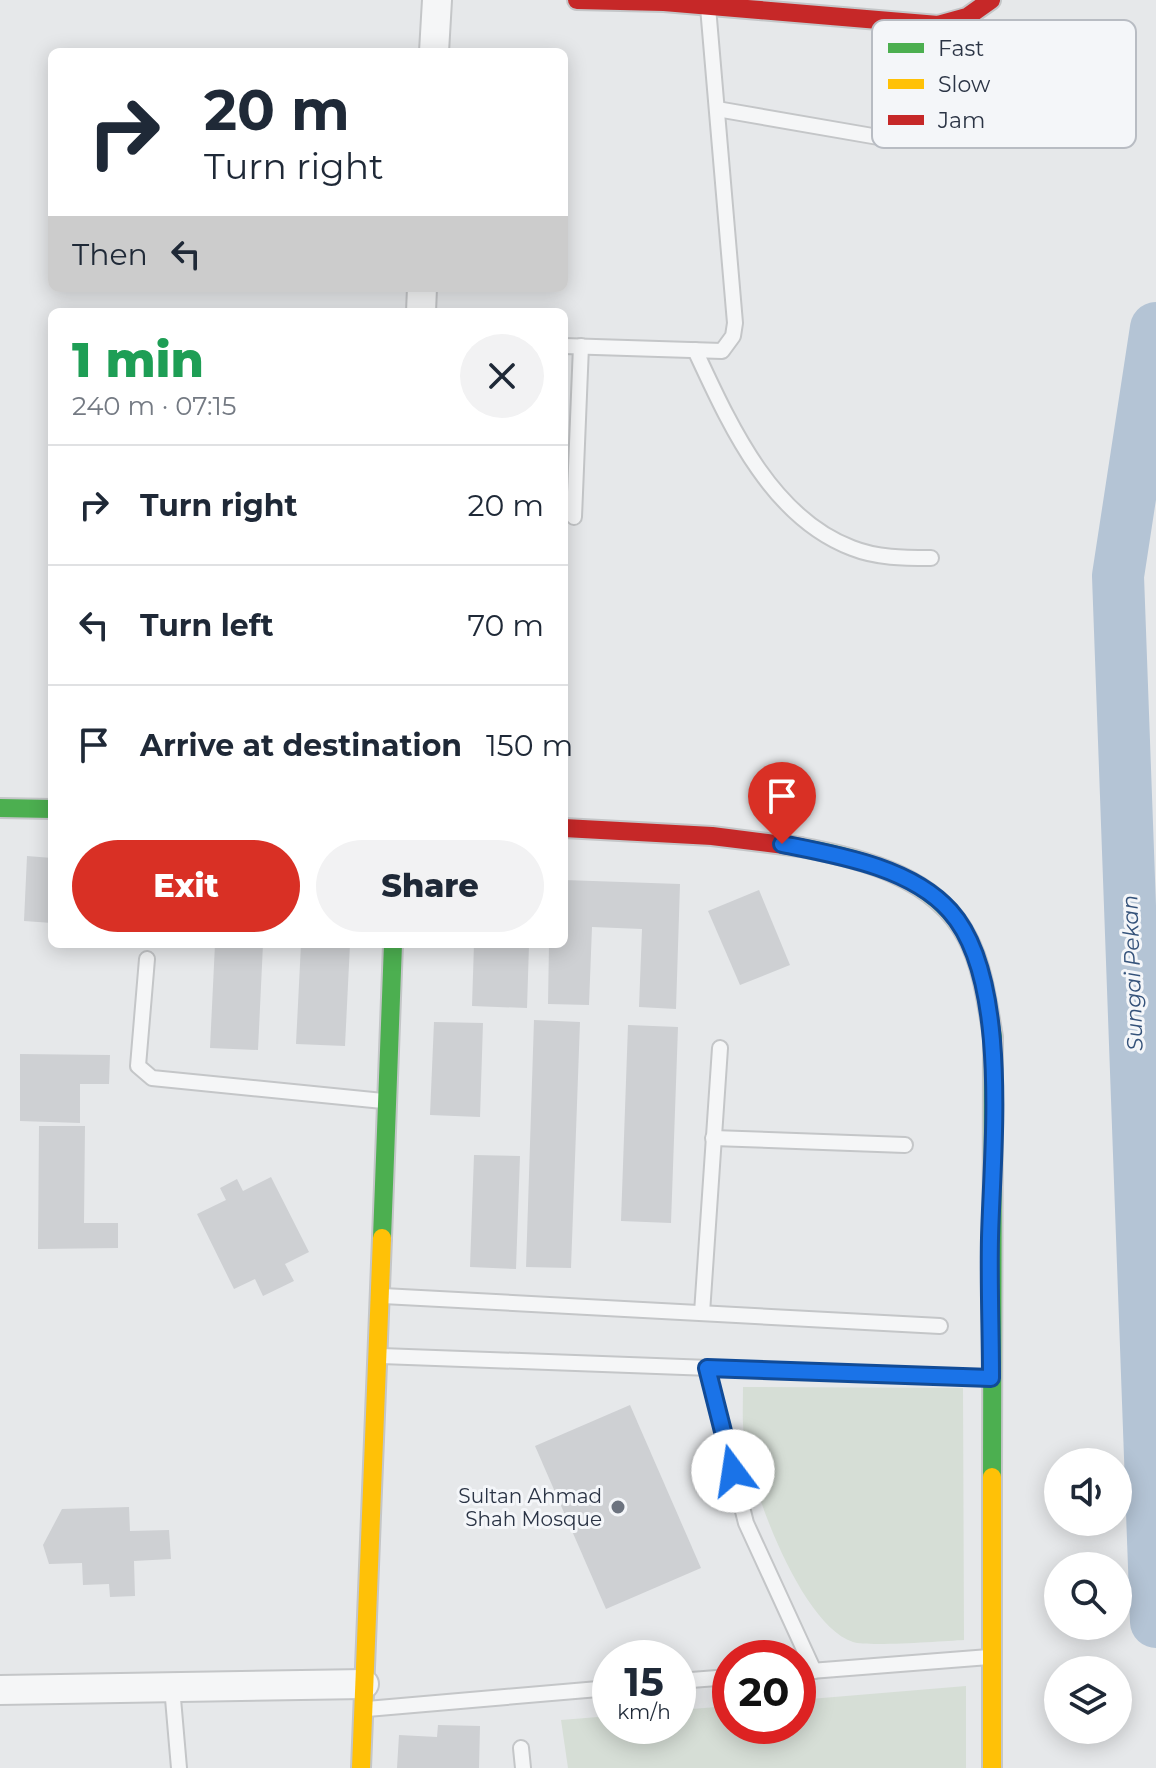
<!DOCTYPE html>
<html lang="en">
<head>
<meta charset="utf-8">
<style>
  :root { --surface:#fff; --page:#f2f2f3; --text:#1f2937; --muted:#747a83; --line:#e0e1e3; --accent:#d93025 }
  body { margin:0; font-family:Montserrat,sans-serif; background:var(--page); color:var(--text); height:100vh; display:flex; flex-direction:column; font-size:30px; white-space:nowrap }
  * { box-sizing:border-box; margin:0 }
  p { font-size:26px; color:var(--muted) }
  .icon { flex:none; width:44px; height:44px; fill:none; stroke:currentColor; stroke-width:2; stroke-linecap:round; stroke-linejoin:round }
  .map { position:relative; flex:1; overflow:hidden }
  .sheet { position:absolute; left:48px; top:308px; width:520px; height:640px; display:flex; flex-direction:column; background:var(--surface); border-radius:12px; box-shadow:0 4px 20px #0003 }
  .sheet>* { flex:none }
  .hud { position:absolute; left:48px; top:48px; width:520px; height:244px; border-radius:12px; box-shadow:0 4px 20px #0003; background:#fff; color:var(--text); overflow:hidden }
  .tools { position:absolute; left:1044px; top:1448px; display:grid; gap:16px }
  .tools a { display:grid; place-items:center; width:88px; height:88px; border-radius:50%; background:var(--surface); box-shadow:0 4px 20px #0003; font-size:40px }
  .speed { position:absolute; left:592px; top:1640px; display:flex; gap:16px; font-size:40px; font-weight:700; text-align:center }
  .speed>* { display:grid; place-content:center; width:104px; height:104px; border-radius:50%; background:var(--surface); box-shadow:0 4px 20px #0003; line-height:1 }
  .speed small { font-size:20px; font-weight:400 }
  .speed .limit { border:12px solid #d22; background:#fff; color:#111 }
  .pin { position:absolute; display:grid; place-items:center; width:68px; height:68px; color:#fff; margin:-82px -34px; border-radius:50% 50% 50% 0; rotate:-45deg; box-shadow:0 0 8px #0007 }
  .pin .icon { rotate:45deg }
  .me { position:absolute; width:88px; margin:-44px; rotate:346deg; stroke-linejoin:round; filter:drop-shadow(0 0 6px #0008) }
  .turn { display:flex; align-items:center; gap:28px; height:168px; padding:0 24px; font-size:36px }
  .turn .icon { width:104px; height:104px; stroke-width:2.5 }
  .turn b { display:block; font-size:56px; line-height:68px }
  .then { display:flex; align-items:center; height:76px; padding:0 24px; background:#0003; gap:16px; font-size:30px }
  .round { display:grid; place-items:center; flex:none; width:84px; height:84px; border-radius:42px; background:var(--page) }
  .head { display:flex; align-items:center; justify-content:space-between; height:136px; padding:0 24px }
  h1 { font-size:48px; font-weight:800; line-height:60px; color:#1e9e55 }
  .primary-button { display:flex; gap:16px; margin-top:auto; padding:16px 24px }
  .primary-button a { flex:1; height:92px; border-radius:48px; background:var(--accent); color:#fff; font-size:32px; font-weight:800; line-height:92px; text-align:center }
  .primary-button a+a { background:var(--page); color:var(--text) }
  ul { padding:0; list-style:none }
  li { display:flex; align-items:center; gap:24px; height:120px; padding:0 24px; border-top:2px solid var(--line) }
  li div { flex:1 }
  li b { display:block; font-size:30px }
  li em { font-style:normal }
  .map>svg:first-child { display:block }
  .green { fill:#d6ded6 }
  .lines { fill:none; stroke-linecap:round; stroke-linejoin:round }
  .river { stroke:#b4c4d5; stroke-width:52 }
  .building { fill:#ced0d3 }
  .lane-casing { stroke:#c4c6c8; stroke-width:18 }
  .street-casing { stroke:#c4c6c8; stroke-width:32 }
  .fast-casing { stroke:#c4c6c8; stroke-width:22 }
  .slow-casing { stroke:#c4c6c8; stroke-width:22 }
  .jam-casing { stroke:#c4c6c8; stroke-width:22 }
  .lane { stroke:#f5f6f7; stroke-width:14 }
  .street { stroke:#f5f6f7; stroke-width:28 }
  .fast { stroke:#4caf50; stroke-width:18 }
  .slow { stroke:#ffc107; stroke-width:18 }
  .jam { stroke:#c62828; stroke-width:18 }
  .route-casing { stroke:#114b97; stroke-width:20 }
  .route { stroke:#1a73e8; stroke-width:14 }
  .poi-dot { fill:#6c737f; stroke:#f4f6f9; stroke-width:3 }
  .labels { text-anchor:middle; stroke-width:6; stroke-linejoin:round; paint-order:stroke }
  .poi-label { font-size:20px; fill:#2b3445; stroke:#f4f6f9; text-anchor:end }
  .water-label { font-size:22px; font-style:italic; fill:#34527a; stroke:#f4f6f9 }
  .key { fill:#f4f6f9; stroke:#b8bcc3; stroke-width:2 }
  .key-label { font-size:22px; fill:#2b3445 }
</style>
</head>
<body>
<div class="map">
<svg width="1156" height="1768" viewBox="0 0 1156 1768">
  <rect width="100%" height="100%" fill="#e6e8ea"/>
  <g class="green">
    <path d="M743,1387L963,1388L964,1640C943,1641 869,1647 853,1642C801,1625 750,1487 744,1436C742,1420 743,1403 743,1387Z"/>
    <path d="M966,1686V1768H568L561,1720L610,1716V1726H678V1710L730,1706V1726H798V1700Z"/>
  </g>
  <g class="lines">
    <path class="river" d="M1156,328L1118,576L1156,1622"/>
  </g>
  <g class="building">
    <path d="M27,856L52,858V923L24,921Z"/>
    <path d="M564,880L680,884L676,1009L639,1007L642,929L592,927L589,1005L548,1004L549,944H564Z"/>
    <path d="M759,890L790,965L740,985L708,911Z"/>
    <path d="M215,944H263L258,1050L210,1048Z"/>
    <path d="M301,944H350L345,1046L296,1044Z"/>
    <path d="M474,944H529L527,1008L472,1006Z"/>
    <path d="M534,1020L580,1022L571,1268L526,1267Z"/>
    <path d="M434,1022L483,1023L480,1117L430,1115Z"/>
    <path d="M628,1025L678,1027L671,1223L621,1221Z"/>
    <path d="M20,1054L110,1055L109,1084H80V1123L20,1121Z"/>
    <path d="M39,1126H85L84,1223H118V1248L38,1249Z"/>
    <path d="M474,1155L520,1156L516,1269L470,1267Z"/>
    <path d="M271,1177L309,1252L285,1264L294,1281L263,1296L255,1279L234,1289L197,1214L226,1200L220,1188L237,1179L243,1191Z"/>
    <path d="M630,1405L701,1568L606,1609L535,1446Z"/>
    <path d="M129,1507L130,1531L169,1530L171,1559L134,1561L135,1596L110,1597L109,1584L83,1585L82,1563L49,1564L43,1545L62,1509Z"/>
    <path d="M438,1725L480,1726L479,1768H397L399,1735L437,1737Z"/>
  </g>
  <g class="lines">
    <g class="lane-casing">
      <g id="lane">
        <path d="M717,109L884,138"/>
        <path d="M564,346L722,351L733,336L735,323L708,7"/>
        <path d="M695,350C729,423 770,517 852,548C877,558 904,558 931,558"/>
        <path d="M574,517L581,346"/>
        <path d="M147,959L138,1066L152,1078L383,1101"/>
        <path d="M713,1138L905,1145"/>
        <path d="M383,1296L940,1326"/>
        <path d="M702,1313L720,1048"/>
        <path d="M381,1356L988,1378"/>
        <path d="M707,1368L746,1523L814,1671"/>
        <path d="M798,1672L989,1657"/>
        <path d="M678,1681L730,1677"/>
        <path d="M172,1687L179,1768"/>
        <path d="M367,1709L610,1688"/>
        <path d="M521,1748L523,1768"/>
      </g>
    </g>
    <g class="street-casing">
      <g id="street">
        <path d="M434,52L437,0"/>
        <path d="M421,312L422,288"/>
        <path d="M0,1690L364,1684"/>
      </g>
    </g>
    <g class="fast-casing">
      <g id="fast">
        <path d="M0,808L52,809"/>
        <path d="M800,847C861,858 936,877 967,937C983,967 987,1003 993,1037L992,1477"/>
        <path d="M382,1238L393,944"/>
      </g>
    </g>
    <g class="slow-casing">
      <g id="slow">
        <path d="M361,1768L382,1238"/>
        <path d="M992,1768V1477"/>
      </g>
    </g>
    <g class="jam-casing">
      <g id="jam">
        <path d="M577,0L664,2L938,25L967,17L991,0"/>
        <path d="M564,828L712,836L800,847"/>
      </g>
    </g>
    <use href="#lane" class="lane"/>
    <use href="#street" class="street"/>
    <use href="#fast" class="fast"/>
    <use href="#slow" class="slow"/>
    <use href="#jam" class="jam"/>
  </g>
  <g class="lines">
    <g class="route-casing">
      <path id="route" d="M733,1471L707,1368L991,1378C991,1332 989,1285 990,1238C992,1150 1011,979 950,911C911,867 837,855 782,844"/>
    </g>
    <use href="#route" class="route"/>
  </g>
  <circle class="poi-dot" cx="618" cy="1507" r="8"/>
  <g class="labels">
    <g class="poi-label">
      <text x="602" y="1503">Sultan Ahmad<tspan x="602" dy="23">Shah Mosque</tspan></text>
    </g>
    <g class="water-label">
      <text transform="translate(1132 973) rotate(-92)" y="8">Sungai Pekan</text>
    </g>
  </g>
  <rect x="872" y="20" width="264" height="128" rx="12" class="key"/>
  <rect x="888" y="43" width="36" height="10" fill="#4caf50"/>
  <rect x="888" y="79" width="36" height="10" fill="#ffc107"/>
  <rect x="888" y="115" width="36" height="10" fill="#c62828"/>
  <g class="key-label">
    <text x="938" y="56">Fast</text>
    <text x="938" y="92">Slow</text>
    <text x="938" y="128">Jam</text>
  </g>
</svg>
<div class="tools">
<a><svg class="icon" aria-label="sound" viewBox="0 0 24 24"><path d="M4 9h4l5-4v14l-5-4H4zM17 9q2 3 0 6"/></svg></a>
<a><svg class="icon" aria-label="search" viewBox="0 0 24 24"><circle cx="10" cy="10" r="6"/><path d="M15 15l6 6"/></svg></a>
<a><svg class="icon" aria-label="layers" viewBox="0 0 24 24"><path d="M12 4l9 5-9 5-9-5zM3 14l9 5 9-5"/></svg></a>
</div>
<div class="speed"><div>15<small>km/h</small></div><div class="limit">20</div></div>
<div class="pin" style="left:782px;top:844px;background:#d93025"><svg class="icon" aria-label="arrive" viewBox="0 0 24 24"><path d="M6 21V4h12l-3 4 3 4H6"/></svg></div>
<svg class="me" style="left:733px;top:1471px" viewBox="-20 -20 40 40"><circle r="19" fill="#fff"/><path d="M0-13L10 11 0 6-10 11z" fill="#1a73e8"/></svg>
<div class="hud">
<div class="turn"><svg class="icon" aria-label="right" viewBox="0 0 24 24"><path d="M7 20v-9h11M14 6l5 5-5 5"/></svg><div><b>20 m</b>Turn right</div></div>
<div class="then">Then<svg class="icon" aria-label="left" viewBox="0 0 24 24"><path d="M17 20v-9H6M10 6l-5 5 5 5"/></svg></div>
</div>
<section class="sheet">
<div class="head"><div><h1>1 min</h1><p>240 m · 07:15</p></div><a class="round"><svg class="icon" aria-label="close" viewBox="0 0 24 24"><path d="M6 6l12 12M18 6L6 18"/></svg></a></div>
<ul>
<li><svg class="icon" aria-label="right" viewBox="0 0 24 24"><path d="M7 20v-9h11M14 6l5 5-5 5"/></svg><div><b>Turn right</b></div><em>20 m</em></li>
<li><svg class="icon" aria-label="left" viewBox="0 0 24 24"><path d="M17 20v-9H6M10 6l-5 5 5 5"/></svg><div><b>Turn left</b></div><em>70 m</em></li>
<li><svg class="icon" aria-label="arrive" viewBox="0 0 24 24"><path d="M6 21V4h12l-3 4 3 4H6"/></svg><div><b>Arrive at destination</b></div><em>150 m</em></li>
</ul>
<div class="primary-button"><a>Exit</a><a>Share</a></div>
</section>
</div>
</body>
</html>
